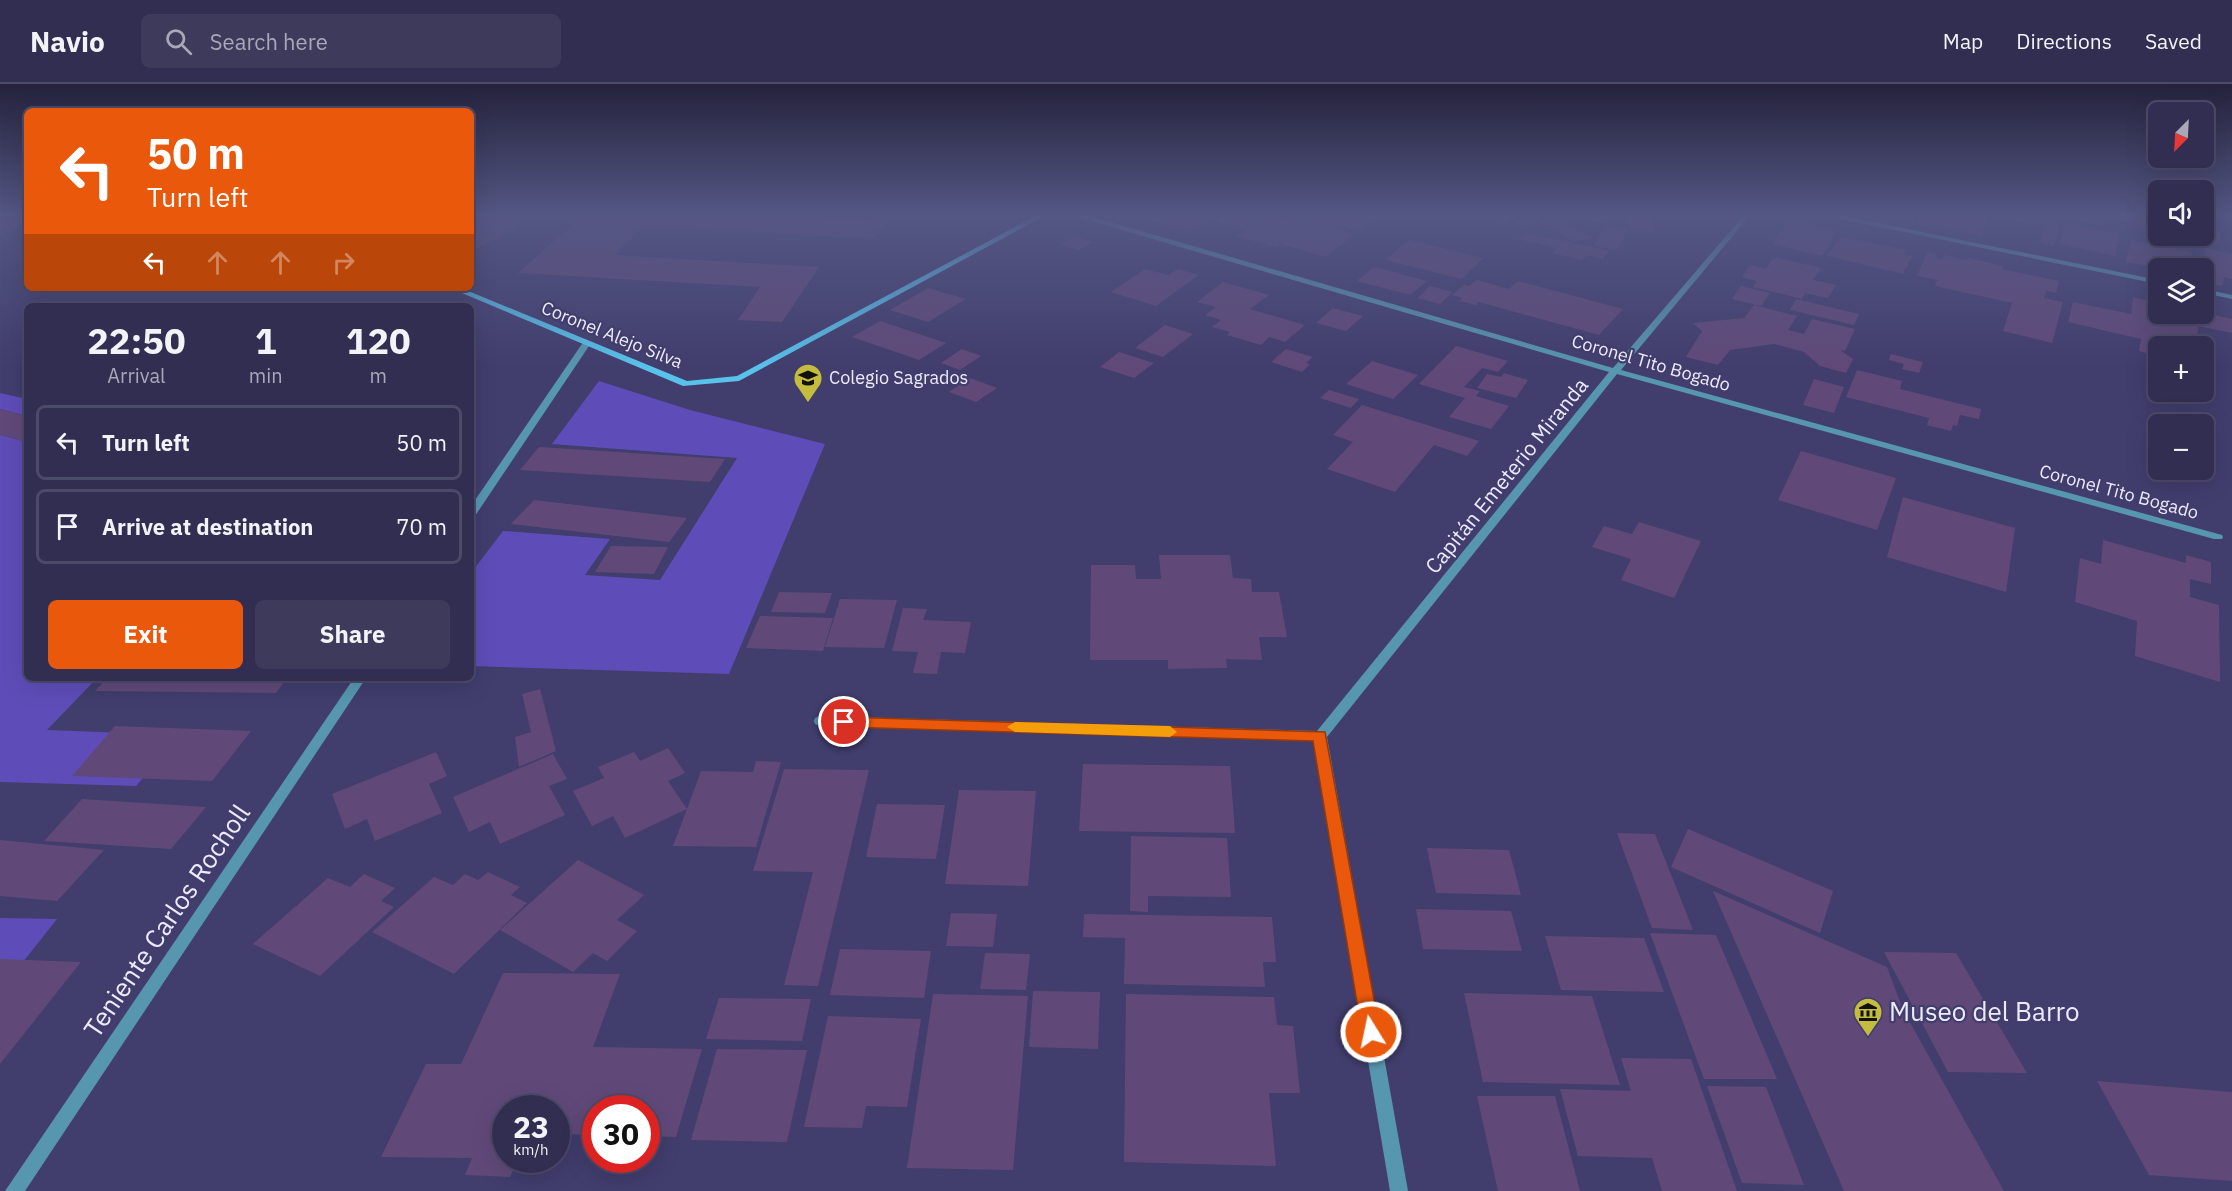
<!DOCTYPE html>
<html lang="en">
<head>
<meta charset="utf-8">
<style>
  :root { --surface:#312e52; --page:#3d3a5c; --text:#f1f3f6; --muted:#a8a8b8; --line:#4c4a69; --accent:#ea580c }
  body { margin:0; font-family:"IBM Plex Sans",sans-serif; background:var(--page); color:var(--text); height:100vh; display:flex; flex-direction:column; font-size:22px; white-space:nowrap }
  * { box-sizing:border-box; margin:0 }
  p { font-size:20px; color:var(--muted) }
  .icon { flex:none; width:33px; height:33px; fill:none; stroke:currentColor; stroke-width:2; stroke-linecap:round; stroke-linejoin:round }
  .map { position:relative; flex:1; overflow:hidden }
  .sheet { position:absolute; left:24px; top:219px; width:450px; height:378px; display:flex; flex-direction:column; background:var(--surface); border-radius:9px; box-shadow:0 6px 24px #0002,0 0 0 2px var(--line) }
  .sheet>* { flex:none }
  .guide { position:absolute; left:24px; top:24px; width:450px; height:183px; border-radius:9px; box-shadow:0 6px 24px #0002,0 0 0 2px var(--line); background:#ea580c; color:#fff; overflow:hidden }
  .needle { width:39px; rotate:204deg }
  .tools { position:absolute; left:2148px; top:18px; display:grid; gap:12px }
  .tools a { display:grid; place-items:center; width:66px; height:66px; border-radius:9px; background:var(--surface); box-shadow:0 6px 24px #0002,0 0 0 2px var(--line); font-size:30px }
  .speed { position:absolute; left:492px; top:1011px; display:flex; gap:12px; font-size:30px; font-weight:700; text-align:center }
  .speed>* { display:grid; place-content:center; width:78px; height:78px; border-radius:50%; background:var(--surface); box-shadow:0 6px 24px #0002,0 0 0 2px var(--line); line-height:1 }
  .speed small { font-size:15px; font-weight:400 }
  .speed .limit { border:9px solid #d22; background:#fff; color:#111 }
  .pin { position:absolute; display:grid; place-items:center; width:51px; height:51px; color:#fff; margin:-26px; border:3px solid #fff; border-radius:50%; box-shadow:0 2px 6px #0007 }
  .me { position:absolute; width:66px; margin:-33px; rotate:350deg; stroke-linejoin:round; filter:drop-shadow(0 0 4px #0008) }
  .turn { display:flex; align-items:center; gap:21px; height:126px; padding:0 24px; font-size:27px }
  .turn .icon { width:78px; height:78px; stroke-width:2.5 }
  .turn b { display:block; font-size:42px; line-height:51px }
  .lanes { display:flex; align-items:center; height:57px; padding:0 24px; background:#0003; justify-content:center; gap:30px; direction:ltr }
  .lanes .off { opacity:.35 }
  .eta { display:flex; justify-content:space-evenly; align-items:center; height:102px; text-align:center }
  .eta b { font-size:36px; font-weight:800; line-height:42px }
  .action { display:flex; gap:12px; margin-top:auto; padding:12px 24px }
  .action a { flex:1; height:69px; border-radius:9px; background:var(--accent); color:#fff; font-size:24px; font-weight:800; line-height:69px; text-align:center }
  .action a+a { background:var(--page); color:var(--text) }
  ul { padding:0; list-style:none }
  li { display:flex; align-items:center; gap:18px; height:75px; margin:0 12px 9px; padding:0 12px; border:3px solid var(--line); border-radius:9px }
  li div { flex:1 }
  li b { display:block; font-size:22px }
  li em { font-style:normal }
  header { display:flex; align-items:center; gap:36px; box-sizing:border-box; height:84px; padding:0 30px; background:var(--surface); border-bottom:2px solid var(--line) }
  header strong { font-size:28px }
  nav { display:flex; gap:33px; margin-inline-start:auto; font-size:21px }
  .search { width:420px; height:54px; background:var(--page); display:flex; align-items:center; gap:15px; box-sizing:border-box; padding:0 21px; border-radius:9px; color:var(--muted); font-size:22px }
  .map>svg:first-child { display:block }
  .green { fill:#5e4db8 }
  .building { fill:#604979 }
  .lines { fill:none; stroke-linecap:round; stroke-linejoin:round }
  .minor { fill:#5796af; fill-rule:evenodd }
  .secondary { fill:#59c2ea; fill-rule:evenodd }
  .route { fill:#ea580c; stroke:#983908; stroke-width:1.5 }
  .slow { fill:#f59e0b }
  .labels { text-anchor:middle; stroke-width:4.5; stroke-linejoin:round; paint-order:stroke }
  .far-street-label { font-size:18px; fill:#ebebfd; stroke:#413d6d }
  .far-poi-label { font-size:18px; fill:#ebebfd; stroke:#413d6d; text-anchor:start }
  .street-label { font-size:21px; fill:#ebebfd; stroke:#413d6d }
  .near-street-label { font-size:26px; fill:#ebebfd; stroke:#413d6d }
  .near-poi-label { font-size:26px; fill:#ebebfd; stroke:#413d6d; text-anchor:start }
</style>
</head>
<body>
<header>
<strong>Navio</strong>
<div class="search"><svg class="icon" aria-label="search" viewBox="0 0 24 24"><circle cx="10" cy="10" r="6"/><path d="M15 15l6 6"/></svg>Search here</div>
<nav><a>Map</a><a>Directions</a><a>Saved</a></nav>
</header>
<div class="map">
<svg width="2232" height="1107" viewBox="0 0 2232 1107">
  <rect width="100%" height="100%" fill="#413d6d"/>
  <g class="green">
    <path d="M599,297L690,326L825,360L729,590L471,582V489L503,447L610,455L585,491L660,496L737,374L552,360Z"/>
    <path d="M0,309L27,315V332L0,325Z"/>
    <path d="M0,351L27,358V594H97L47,646L180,651L136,702L0,698Z"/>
    <path d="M0,834L57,835L0,907Z"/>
  </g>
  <g class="building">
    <path d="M584,130H738L886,138L874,155L644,142L614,171L819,183L782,238L738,236L760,203L518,189Z"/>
    <path d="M1128,130H1219L1190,147Z"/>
    <path d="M1225,130H1257L1263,131L1242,145L1213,137Z"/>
    <path d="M1316,130H1382L1359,146L1340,141L1335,144L1355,150L1326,173L1281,160L1277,163L1235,152L1266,131L1301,140Z"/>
    <path d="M1464,130H1517L1505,140Z"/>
    <path d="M1525,130H1541L1528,143L1515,140Z"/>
    <path d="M1553,130H1601L1609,131L1606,139Z"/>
    <path d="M1625,130H1649L1655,148L1630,146Z"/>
    <path d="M1921,130H1965L1987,134L1982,152L1917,140Z"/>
    <path d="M1994,130H2042L2039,141L1993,132Z"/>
    <path d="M2063,130H2130L2128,139L2103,134L2101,141L2062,133Z"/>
    <path d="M2134,130H2158V144L2133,139Z"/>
    <path d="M471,132L518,140L506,150L471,167Z"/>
    <path d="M1553,133L1593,154L1575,158L1536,136Z"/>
    <path d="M0,135L27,137V138L0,151Z"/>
    <path d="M1788,137L1837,147L1822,172L1772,160Z"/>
    <path d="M2045,139L2060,142L2054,162L2039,158Z"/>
    <path d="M2066,139L2119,149L2115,172L2059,160Z"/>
    <path d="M1605,141L1628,145L1617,166L1594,162Z"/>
    <path d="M2204,145L2221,148L2220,158L2203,155V161L2188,159V152H2204Z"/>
    <path d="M1525,148L1609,167L1603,175L1587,171L1582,176L1552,169L1557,164L1518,155Z"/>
    <path d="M1075,152L1093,158L1079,166L1061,160Z"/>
    <path d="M1843,153L1906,166L1904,171L1912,172L1903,190L1827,172L1837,157H1840Z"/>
    <path d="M1408,156L1483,174L1462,195L1386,176Z"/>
    <path d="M2131,156L2192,168L2190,184H2159L2126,178Z"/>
    <path d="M2206,164L2232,170V195L2224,193L2222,202L2204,198L2202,184Z"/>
    <path d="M1927,168L1937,170L1936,174L1942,175L1944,171L1967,176L1968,174L2003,182L2002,185L2059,197L2056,209L2046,207L2044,214L2063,218L2052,259L2003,247L2012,219L1935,202L1937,196L1917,192Z"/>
    <path d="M1774,173L1821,184L1813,196L1836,201L1828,214L1805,209L1802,215L1753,203L1757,197L1742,193L1750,181L1766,185Z"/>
    <path d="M1374,183L1427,197L1410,211L1357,197Z"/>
    <path d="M1145,185L1168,191L1178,185L1199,191L1156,222L1111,208Z"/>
    <path d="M1477,196L1509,205L1518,197L1623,225L1599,251L1479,218L1476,221L1459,217L1462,214L1452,211L1464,201L1469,202Z"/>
    <path d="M1223,198L1269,211L1250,225L1305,241L1285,258L1269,253L1261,261L1227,251L1230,248L1212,243L1221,236L1205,231L1216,223L1197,218Z"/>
    <path d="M1430,202L1453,208L1440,220L1418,214Z"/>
    <path d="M1741,202L1770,209L1761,222L1732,215Z"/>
    <path d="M928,204L966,215L928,238L890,226Z"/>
    <path d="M2133,213L2158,219V230L2204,229L2232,235V249L2198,242L2197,262H2158V267L2154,266L2153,271L2139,267L2141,255L2068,238L2073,218L2131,230Z"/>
    <path d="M1796,215L1859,230L1854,241L1790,226Z"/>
    <path d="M1754,221L1797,232L1788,246L1804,250L1812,235L1855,245L1845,267L1840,266L1853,275L1846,289L1820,282L1804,268L1774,260L1730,266L1718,281L1686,273L1702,247L1693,239L1744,234Z"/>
    <path d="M1333,224L1363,232L1346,247L1316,239Z"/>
    <path d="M880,237L946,259L919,276L852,253Z"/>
    <path d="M1165,241L1193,250L1163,273L1135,264Z"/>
    <path d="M1456,262L1508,277L1498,288L1482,284L1464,303L1480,307L1476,312L1509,322L1491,345L1449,333L1465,314L1419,300Z"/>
    <path d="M962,265L981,272L960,286L941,279Z"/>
    <path d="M1286,265L1313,273L1306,279L1310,280L1302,288L1271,278Z"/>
    <path d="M1119,268L1154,279L1134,294L1100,283Z"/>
    <path d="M1891,270L1923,278L1919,289L1902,285L1904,280L1889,276Z"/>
    <path d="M1372,277L1418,291L1393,315L1346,300Z"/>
    <path d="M1857,286L1902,297L1900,305L1981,325L1979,335L1960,331L1957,342L1953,341L1951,347L1927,341L1929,334L1846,313Z"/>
    <path d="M1504,289L1528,296L1516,314L1477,304L1487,290L1501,293Z"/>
    <path d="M970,294L997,304L976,318L949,308Z"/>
    <path d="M1814,295L1844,303L1834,329L1803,321Z"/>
    <path d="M1329,306L1359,315L1351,324L1320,314Z"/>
    <path d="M1362,321L1479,357L1467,372L1434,361L1395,408L1327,385L1353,358L1333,351Z"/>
    <path d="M0,325L27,332V358L0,351Z"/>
    <path d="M539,363L571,365L725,375L710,398L520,386Z"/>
    <path d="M1801,367L1896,394L1877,446L1778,416Z"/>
    <path d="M1903,413L2015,444L2006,508L1887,473Z"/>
    <path d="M534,416L687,434L669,458L511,440Z"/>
    <path d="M1639,438L1701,457L1674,514L1621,496L1631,475L1592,463L1604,442L1632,450Z"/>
    <path d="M2103,456L2186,479V471L2211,478V500L2190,495V513L2219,521L2220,598L2135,572L2137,537L2075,518L2080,474L2101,480Z"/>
    <path d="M611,462L668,463L654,490L595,488Z"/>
    <path d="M1159,471H1230L1233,494L1251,495L1252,508H1279L1287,553H1259L1262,576L1226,575L1227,584L1168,585V576H1090L1091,481H1135L1136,495H1161Z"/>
    <path d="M779,508L832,509L825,529L771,528Z"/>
    <path d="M840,515L897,516L884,564L825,563Z"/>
    <path d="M903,524L927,525L923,536L971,538L965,569L941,568L937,590L913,589L918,568L892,567Z"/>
    <path d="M760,532L833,534L823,567L746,564Z"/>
    <path d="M107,594H287L276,609L95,607Z"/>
    <path d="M540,605L556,667L519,683L515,653L531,648L522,610Z"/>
    <path d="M115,642L251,647L212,697L72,692Z"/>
    <path d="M668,664L685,689L668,697L687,725L701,687L753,688L756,677L781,678L756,763L673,762L687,725L625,754L613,732L592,742L573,707L604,694L598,683L634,668L640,677Z"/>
    <path d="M436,668L447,692L429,700L442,729L375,757L367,735L345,745L332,710Z"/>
    <path d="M553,670L567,695L549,702L565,731L500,760L490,738L469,748L453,713Z"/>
    <path d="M1083,680L1230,682L1235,749L1079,747Z"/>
    <path d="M784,685L869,686L818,902L784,901L813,788L753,787Z"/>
    <path d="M959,706L1036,707L1028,802L945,800Z"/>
    <path d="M82,715L206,723L171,765L44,757Z"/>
    <path d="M877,720L945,721L936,775L866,773Z"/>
    <path d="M1688,745L1833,807L1820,849L1671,783Z"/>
    <path d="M1617,749L1655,750L1693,846L1652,844Z"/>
    <path d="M1131,752L1227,754L1231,813L1148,812V828L1130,827Z"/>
    <path d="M0,756L104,766L57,817L0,812Z"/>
    <path d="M1427,764L1509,766L1521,811L1436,809Z"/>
    <path d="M578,776L644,811L617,836L637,847L607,877L593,869L573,888L500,846Z"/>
    <path d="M488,788L520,803L511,811L527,819L454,890L372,848L434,793L453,801L465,790L478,796Z"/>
    <path d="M364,790L395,804L381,817L394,823L320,892L253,860L328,794L350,803Z"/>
    <path d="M1713,807L1887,883L1903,926L2004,1107H1844Z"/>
    <path d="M1416,825L1511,827L1522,867L1423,865Z"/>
    <path d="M951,829L997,830L993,863L946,862Z"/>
    <path d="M1084,830L1272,833L1276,878H1263L1265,903L1124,900L1125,854L1083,853Z"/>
    <path d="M1650,849L1716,851L1777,995H1704Z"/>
    <path d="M1545,852L1644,854L1664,908L1561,906Z"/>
    <path d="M840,865L931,867L924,914L830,911Z"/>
    <path d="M1884,868L1956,869L2027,989L1948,988Z"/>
    <path d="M985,869L1030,870L1026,906L980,905Z"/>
    <path d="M0,875L81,878L0,980Z"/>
    <path d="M503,889L620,890L593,963L702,965L676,1053L646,1052V1024H596V1051L561,1050L557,1060L556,1024H506V1076H518L510,1093L465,1091L472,1074L381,1073L426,980H461Z"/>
    <path d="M1033,907L1100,908L1098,965L1029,963Z"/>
    <path d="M1464,909L1592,912L1620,1001L1483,998Z"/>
    <path d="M933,910L1028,912L1013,1086L907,1084Z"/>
    <path d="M1126,910L1274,913L1277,941L1293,942L1300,1009H1269L1276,1082L1124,1078Z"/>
    <path d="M719,914L811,915L802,957L706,955Z"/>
    <path d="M828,932L921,935L907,1023L866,1022L862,1044L804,1043Z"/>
    <path d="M717,965L807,966L787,1058L691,1056Z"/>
    <path d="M1621,974L1691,975L1737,1107H1662L1652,1074L1578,1072L1560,1005L1631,1007Z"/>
    <path d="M2097,997L2232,1008V1097L2149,1091Z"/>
    <path d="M1707,1002L1766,1003L1804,1101L1742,1099Z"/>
    <path d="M1477,1012H1555L1580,1107H1498Z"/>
  </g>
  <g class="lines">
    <g class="minor">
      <path d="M1074,130H1083L1613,284L1745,130H1751L1621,286L2222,451L2223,453L2222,455H2214L1617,290L1327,653L1408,1107H1390L1314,657L820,642L815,640L814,637L815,634L820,632L1317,647L1609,288L1074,132Z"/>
      <path d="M1823,130H1834L2158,196V200L1826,132Z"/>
      <path d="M2204,205L2232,211V215L2204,209Z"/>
      <path d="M587,256L591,259L475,432L471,433V422L584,257Z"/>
      <path d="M354,594H366L25,1107H5Z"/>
    </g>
    <path class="secondary" d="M1039,130H1048L739,297L683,302L450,204H461L687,297L737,292Z"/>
  </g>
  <linearGradient id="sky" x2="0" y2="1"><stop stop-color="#24223c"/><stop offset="0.46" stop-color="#545784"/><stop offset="1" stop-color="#545784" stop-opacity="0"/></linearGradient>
  <rect width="2232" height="284" fill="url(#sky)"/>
  <path class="route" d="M844,633L1325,648L1380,948L1378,954L1371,956L1364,954L1362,948L1313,657L844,643L837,638Z"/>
  <path class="slow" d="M1015,638L1170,642L1177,648L1170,653L1015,648L1007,643Z"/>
  <defs>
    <g id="school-pin" transform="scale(1.5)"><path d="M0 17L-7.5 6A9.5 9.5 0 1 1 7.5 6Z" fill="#c4bc3e" stroke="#413d6d"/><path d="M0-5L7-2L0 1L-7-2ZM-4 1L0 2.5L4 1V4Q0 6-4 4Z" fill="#111"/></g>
    <g id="museum-pin" transform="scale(1.5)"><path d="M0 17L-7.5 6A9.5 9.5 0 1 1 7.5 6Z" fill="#c4bc3e" stroke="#413d6d"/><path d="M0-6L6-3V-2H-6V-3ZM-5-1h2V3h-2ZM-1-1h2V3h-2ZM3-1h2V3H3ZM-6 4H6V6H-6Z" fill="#111"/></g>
  </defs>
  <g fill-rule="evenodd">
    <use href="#school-pin" x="808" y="294"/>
    <use href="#museum-pin" x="1868" y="928"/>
  </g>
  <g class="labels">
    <g class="far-street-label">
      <text transform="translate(612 251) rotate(22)" y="6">Coronel Alejo Silva</text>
      <text transform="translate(1651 279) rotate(16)" y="6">Coronel Tito Bogado</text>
      <text transform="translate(2119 408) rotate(15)" y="6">Coronel Tito Bogado</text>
    </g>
    <g class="far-poi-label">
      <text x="829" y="300">Colegio Sagrados</text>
    </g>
    <g class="street-label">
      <text transform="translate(1507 392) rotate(-51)" y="7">Capitán Emeterio Miranda</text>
    </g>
    <g class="near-street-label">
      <text transform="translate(167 837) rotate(-56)" y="9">Teniente Carlos Rocholl</text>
    </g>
    <g class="near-poi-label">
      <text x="1889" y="937">Museo del Barro</text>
    </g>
  </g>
</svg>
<div class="tools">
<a><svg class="needle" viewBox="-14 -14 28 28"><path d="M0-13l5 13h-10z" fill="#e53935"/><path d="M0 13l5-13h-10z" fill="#a8a8b8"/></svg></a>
<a><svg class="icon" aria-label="sound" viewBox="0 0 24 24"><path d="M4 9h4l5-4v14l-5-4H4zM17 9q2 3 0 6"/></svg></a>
<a><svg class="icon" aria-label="layers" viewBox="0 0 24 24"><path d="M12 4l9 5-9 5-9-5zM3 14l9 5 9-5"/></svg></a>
<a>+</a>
<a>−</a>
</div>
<div class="speed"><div>23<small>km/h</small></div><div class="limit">30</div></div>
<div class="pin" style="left:844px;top:638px;background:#d93025"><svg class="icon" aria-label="arrive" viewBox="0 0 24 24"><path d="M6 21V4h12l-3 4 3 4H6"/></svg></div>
<svg class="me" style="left:1371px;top:948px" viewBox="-20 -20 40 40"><circle r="17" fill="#ea580c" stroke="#fff" stroke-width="3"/><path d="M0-11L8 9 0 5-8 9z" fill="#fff"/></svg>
<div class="guide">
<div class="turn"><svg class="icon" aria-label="left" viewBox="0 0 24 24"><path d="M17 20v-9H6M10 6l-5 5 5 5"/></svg><div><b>50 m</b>Turn left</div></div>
<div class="lanes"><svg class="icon" aria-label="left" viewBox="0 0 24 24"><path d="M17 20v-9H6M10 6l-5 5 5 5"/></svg><svg class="icon off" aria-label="ahead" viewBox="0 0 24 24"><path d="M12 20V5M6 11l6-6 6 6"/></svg><svg class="icon off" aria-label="ahead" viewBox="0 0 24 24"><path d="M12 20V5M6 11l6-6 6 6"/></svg><svg class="icon off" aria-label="right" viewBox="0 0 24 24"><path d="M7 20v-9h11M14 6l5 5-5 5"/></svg></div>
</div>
<section class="sheet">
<div class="eta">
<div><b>22:50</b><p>Arrival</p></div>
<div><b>1</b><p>min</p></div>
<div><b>120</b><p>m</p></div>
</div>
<ul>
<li><svg class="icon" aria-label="left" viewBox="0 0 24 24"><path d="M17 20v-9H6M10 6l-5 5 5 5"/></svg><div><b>Turn left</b></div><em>50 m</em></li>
<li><svg class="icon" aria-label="arrive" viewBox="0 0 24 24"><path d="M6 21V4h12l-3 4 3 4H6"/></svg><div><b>Arrive at destination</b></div><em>70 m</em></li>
</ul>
<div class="action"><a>Exit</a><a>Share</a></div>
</section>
</div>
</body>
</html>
